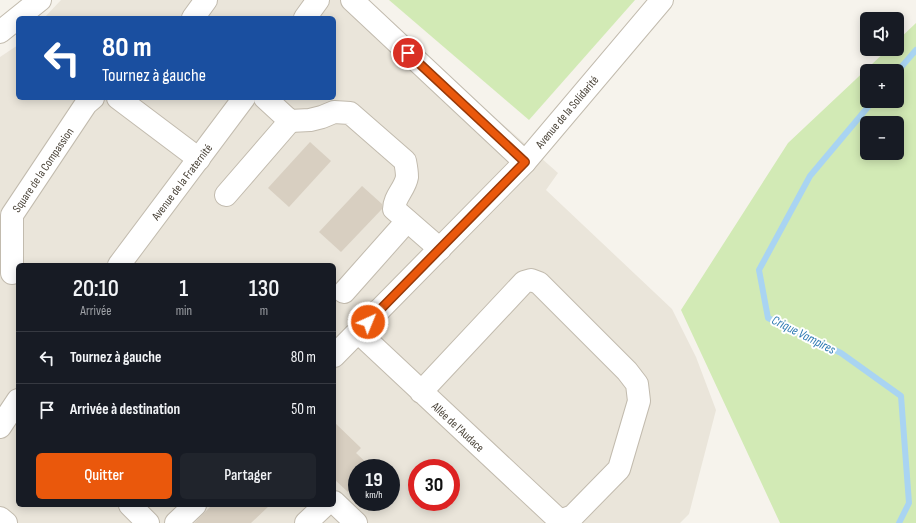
<!DOCTYPE html>
<html lang="fr">
<head>
<meta charset="utf-8">
<style>
  :root { --surface:#171b24; --page:#20242c; --text:#f1f3f6; --muted:#9ea1a6; --line:#363941; --accent:#ea580c }
  body { margin:0; font-family:"Sofia Sans Condensed",sans-serif; background:var(--page); color:var(--text); height:100vh; display:flex; flex-direction:column; font-size:15px; white-space:nowrap }
  * { box-sizing:border-box; margin:0 }
  p { font-size:13px; color:var(--muted) }
  .icon { flex:none; width:22px; height:22px; fill:none; stroke:currentColor; stroke-width:2; stroke-linecap:round; stroke-linejoin:round }
  .map { position:relative; flex:1; overflow:hidden }
  .panel { position:absolute; left:16px; top:263px; width:320px; height:244px; display:flex; flex-direction:column; background:var(--surface); border-radius:6px; box-shadow:0 2px 10px #0003 }
  .panel>* { flex:none }
  .banner { position:absolute; left:16px; top:16px; width:320px; height:84px; border-radius:6px; box-shadow:0 2px 10px #0003; background:#1a4fa0; color:#fff; overflow:hidden }
  .fabs { position:absolute; left:860px; top:12px; display:grid; gap:8px }
  .fabs a { display:grid; place-items:center; width:44px; height:44px; border-radius:6px; background:var(--surface); box-shadow:0 2px 10px #0003; font-size:20px }
  .speed { position:absolute; left:348px; top:459px; display:flex; gap:8px; font-size:20px; font-weight:700; text-align:center }
  .speed>* { display:grid; place-content:center; width:52px; height:52px; border-radius:50%; background:var(--surface); box-shadow:0 2px 10px #0003; line-height:1 }
  .speed small { font-size:10px; font-weight:400 }
  .speed .limit { border:6px solid #d22; background:#fff; color:#111 }
  .pin { position:absolute; display:grid; place-items:center; width:34px; height:34px; color:#fff; margin:-17px; border:2px solid #fff; border-radius:50%; box-shadow:0 1px 4px #0007 }
  .me { position:absolute; width:44px; margin:-22px; rotate:44deg; stroke-linejoin:round; filter:drop-shadow(0 0 3px #0008) }
  .turn { display:flex; align-items:center; gap:14px; height:84px; padding:0 20px; font-size:18px }
  .turn .icon { width:52px; height:52px; stroke-width:2.5 }
  .turn b { display:block; font-size:28px; line-height:34px }
  .eta { display:flex; justify-content:space-evenly; align-items:center; height:68px; text-align:center }
  .eta b { font-size:24px; font-weight:600; line-height:28px }
  .action { display:flex; gap:8px; margin-top:auto; padding:8px 20px }
  .action a { flex:1; height:46px; border-radius:6px; background:var(--accent); color:#fff; font-size:16px; font-weight:600; line-height:46px; text-align:center }
  .action a+a { background:var(--page); color:var(--text) }
  ul { padding:0; list-style:none }
  li { display:flex; align-items:center; gap:12px; height:52px; padding:0 20px; border-top:1px solid var(--line) }
  li div { flex:1 }
  li b { display:block; font-size:15px }
  li em { font-style:normal }
  .map>svg:first-child { display:block }
  .residential { fill:#eae5da; fill-rule:evenodd }
  .green { fill:#d2eab5; fill-rule:evenodd }
  .lines { fill:none; stroke-linecap:round; stroke-linejoin:round }
  .stream { stroke:#a9d4f2; stroke-width:6 }
  .building { fill:#d8cfc1 }
  .minor-casing { stroke:#c2bbae; stroke-width:24 }
  .minor { stroke:#fff; stroke-width:22 }
  .route-casing { stroke:#983908; stroke-width:10 }
  .route { stroke:#ea580c; stroke-width:7 }
  .labels { text-anchor:middle; stroke-width:4; stroke-linejoin:round; paint-order:stroke }
  .street-label { font-size:12px; fill:#4b4439; stroke:#fff }
  .water-label { font-size:13px; font-style:italic; fill:#2e7ab2; stroke:#fff }
</style>
</head>
<body>
<div class="map">
<svg width="916" height="523" viewBox="0 0 916 523">
  <rect width="100%" height="100%" fill="#f6f3ec"/>
  <path class="residential" d="M61,0H362L558,173L546,190L672,309L696,357L716,410L689,514L680,523H0V57L18,45V98H334V18H44ZM18,265H334V505H18ZM357,468H391V502H357ZM417,468H451V502H417Z"/>
  <g class="green">
    <path d="M389,0H635L529,120Z"/>
    <path d="M916,23V523H780L681,310L788,143L888,49H897V41ZM867,71H897V101H867ZM867,123H897V153H867Z"/>
  </g>
  <g class="lines">
    <g class="stream">
      <path d="M897,72L916,50"/>
      <path d="M873,101L810,176L759,270L768,318L841,353L901,396L909,503L899,523"/>
    </g>
  </g>
  <g class="building">
    <path d="M310,142L331,161L289,207L268,188Z"/>
    <path d="M362,186L382,204V209L341,252L319,232Z"/>
    <path d="M334,422L361,448L356,453L372,468H357V483L348,492L334,479Z"/>
    <path d="M212,505H270L251,523H194Z"/>
  </g>
  <g class="lines">
    <g class="minor-casing">
      <g id="minor">
        <path d="M352,0L525,162"/>
        <path d="M193,18L206,0"/>
        <path d="M305,18L318,0"/>
        <path d="M0,32L40,0"/>
        <path d="M118,98L199,159"/>
        <path d="M265,98L290,121L310,120L322,117L334,112L350,113L405,161C406,166 407,172 407,177C405,189 394,197 394,209L440,249"/>
        <path d="M226,195L290,121"/>
        <path d="M119,265L244,98"/>
        <path d="M12,273V215L86,104L93,98"/>
        <path d="M344,292L407,221"/>
        <path d="M358,332L560,521L573,516L619,469L639,401L637,384L627,371L539,283L531,280L524,282L421,392"/>
        <path d="M334,356L525,162L662,0"/>
        <path d="M0,427L18,400"/>
        <path d="M334,502L356,523"/>
        <path d="M130,505L148,523"/>
        <path d="M0,518L6,523"/>
        <path d="M176,523L195,505"/>
        <path d="M306,523L325,505"/>
      </g>
    </g>
    <use href="#minor" class="minor"/>
  </g>
  <g class="lines">
    <g class="route-casing">
      <path id="route" d="M368,322L525,162L408,53"/>
    </g>
    <use href="#route" class="route"/>
  </g>
  <g class="labels">
    <g class="street-label">
      <text transform="translate(567 112) rotate(-50)" y="4">Avenue de la Solidarité</text>
      <text transform="translate(43 170) rotate(-56)" y="4">Square de la Compassion</text>
      <text transform="translate(182 182) rotate(-53)" y="4">Avenue de la Fraternité</text>
      <text transform="translate(458 427) rotate(43)" y="4">Allée de l'Audace</text>
    </g>
    <g class="water-label">
      <text transform="translate(804 334) rotate(27)" y="5">Crique Vampires</text>
    </g>
  </g>
</svg>
<div class="fabs">
<a><svg class="icon" aria-label="sound" viewBox="0 0 24 24"><path d="M4 9h4l5-4v14l-5-4H4zM17 9q2 3 0 6"/></svg></a>
<a>+</a>
<a>−</a>
</div>
<div class="speed"><div>19<small>km/h</small></div><div class="limit">30</div></div>
<div class="pin" style="left:408px;top:53px;background:#d93025"><svg class="icon" aria-label="arrive" viewBox="0 0 24 24"><path d="M6 21V4h12l-3 4 3 4H6"/></svg></div>
<svg class="me" style="left:368px;top:322px" viewBox="-20 -20 40 40"><circle r="17" fill="#ea580c" stroke="#fff" stroke-width="3"/><path d="M0-11L8 9 0 5-8 9z" fill="#fff"/></svg>
<div class="banner">
<div class="turn"><svg class="icon" aria-label="left" viewBox="0 0 24 24"><path d="M17 20v-9H6M10 6l-5 5 5 5"/></svg><div><b>80 m</b>Tournez à gauche</div></div>
</div>
<section class="panel">
<div class="eta">
<div><b>20:10</b><p>Arrivée</p></div>
<div><b>1</b><p>min</p></div>
<div><b>130</b><p>m</p></div>
</div>
<ul>
<li><svg class="icon" aria-label="left" viewBox="0 0 24 24"><path d="M17 20v-9H6M10 6l-5 5 5 5"/></svg><div><b>Tournez à gauche</b></div><em>80 m</em></li>
<li><svg class="icon" aria-label="arrive" viewBox="0 0 24 24"><path d="M6 21V4h12l-3 4 3 4H6"/></svg><div><b>Arrivée à destination</b></div><em>50 m</em></li>
</ul>
<div class="action"><a>Quitter</a><a>Partager</a></div>
</section>
</div>
</body>
</html>
